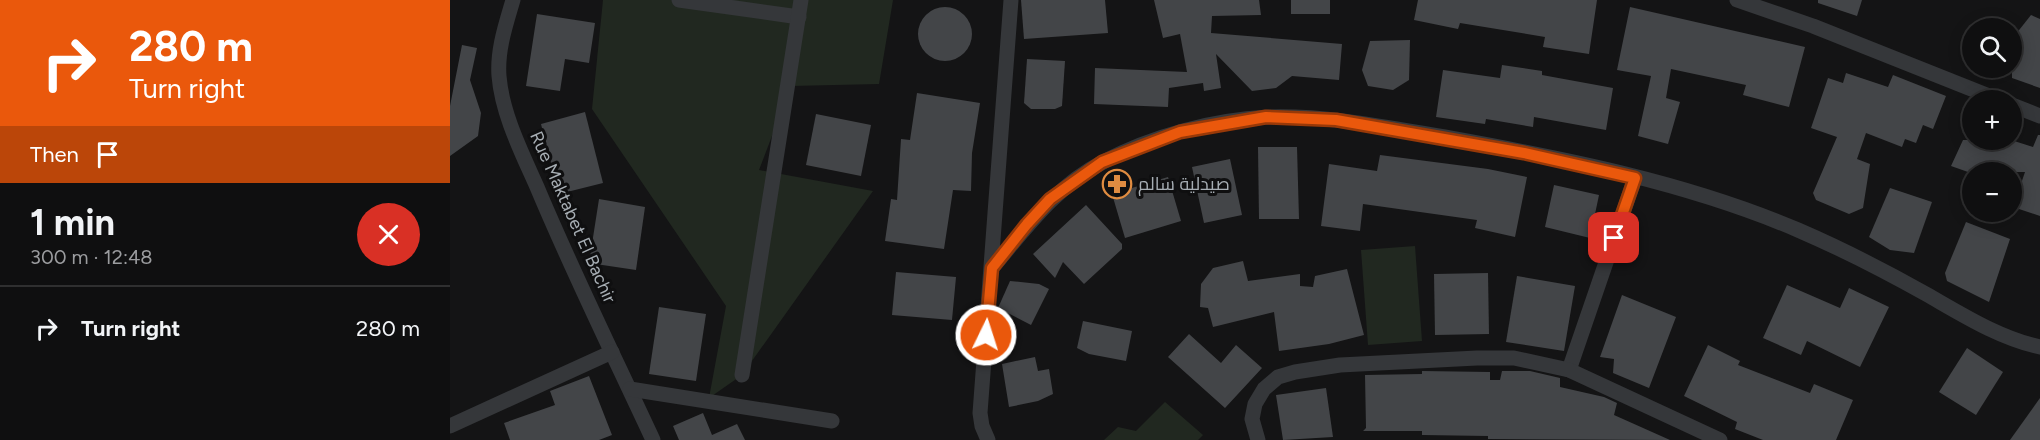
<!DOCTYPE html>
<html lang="en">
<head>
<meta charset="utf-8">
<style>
  :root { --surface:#0f0f10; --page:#1d1d1e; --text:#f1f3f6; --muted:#9b9c9f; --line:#2f2f30 }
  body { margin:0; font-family:Figtree,Cairo,sans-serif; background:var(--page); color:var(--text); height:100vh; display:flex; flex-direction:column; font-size:22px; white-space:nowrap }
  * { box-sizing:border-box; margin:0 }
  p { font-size:20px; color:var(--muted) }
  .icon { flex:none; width:33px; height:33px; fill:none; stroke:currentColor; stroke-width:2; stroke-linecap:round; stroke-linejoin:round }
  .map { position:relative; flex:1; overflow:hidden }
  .side { display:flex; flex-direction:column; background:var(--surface); width:450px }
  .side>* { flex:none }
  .hud { background:#ea580c; color:#fff; overflow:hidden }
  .buttons { position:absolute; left:1512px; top:18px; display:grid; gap:12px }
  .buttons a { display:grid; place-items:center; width:60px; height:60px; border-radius:50%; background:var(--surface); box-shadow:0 3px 15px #0003,0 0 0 2px var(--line); font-size:30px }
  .pin { position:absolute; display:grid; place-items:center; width:51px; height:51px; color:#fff; margin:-26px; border-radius:12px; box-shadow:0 3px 9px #0006 }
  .me { position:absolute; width:66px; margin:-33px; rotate:4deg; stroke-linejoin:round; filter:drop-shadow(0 0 4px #0008) }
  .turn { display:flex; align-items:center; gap:21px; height:126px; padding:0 30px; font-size:27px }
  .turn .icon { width:78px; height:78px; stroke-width:2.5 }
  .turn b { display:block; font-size:42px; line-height:51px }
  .then { display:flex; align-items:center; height:57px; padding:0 30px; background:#0003; gap:12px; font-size:22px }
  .round { display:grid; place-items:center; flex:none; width:63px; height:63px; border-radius:32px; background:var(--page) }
  .overview { display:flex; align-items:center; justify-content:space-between; height:102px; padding:0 30px }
  h1 { font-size:36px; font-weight:700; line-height:45px }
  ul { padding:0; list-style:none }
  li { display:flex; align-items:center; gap:18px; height:84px; padding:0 30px; border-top:2px solid var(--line) }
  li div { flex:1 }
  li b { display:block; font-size:22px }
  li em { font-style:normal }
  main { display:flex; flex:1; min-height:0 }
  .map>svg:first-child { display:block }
  .green { fill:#212820 }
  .building { fill:#434548 }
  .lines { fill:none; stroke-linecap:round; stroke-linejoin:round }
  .minor { stroke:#35373a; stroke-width:15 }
  .route-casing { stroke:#983908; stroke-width:15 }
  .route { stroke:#ea580c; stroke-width:10 }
  .labels { text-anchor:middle; stroke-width:6; stroke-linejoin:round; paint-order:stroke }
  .poi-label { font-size:18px; fill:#a7aeb4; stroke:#0f0f10; text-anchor:start }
  .street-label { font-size:18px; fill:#a7aeb4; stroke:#0f0f10 }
</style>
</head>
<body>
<main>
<section class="side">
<div class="hud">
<div class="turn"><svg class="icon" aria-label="right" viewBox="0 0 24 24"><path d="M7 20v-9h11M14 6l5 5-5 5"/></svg><div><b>280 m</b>Turn right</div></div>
<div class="then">Then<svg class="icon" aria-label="arrive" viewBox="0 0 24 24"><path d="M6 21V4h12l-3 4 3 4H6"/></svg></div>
</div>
<div class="overview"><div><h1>1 min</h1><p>300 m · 12:48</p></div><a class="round" style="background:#d93025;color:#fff"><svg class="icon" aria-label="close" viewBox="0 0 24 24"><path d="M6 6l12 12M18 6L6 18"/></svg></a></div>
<ul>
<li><svg class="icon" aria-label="right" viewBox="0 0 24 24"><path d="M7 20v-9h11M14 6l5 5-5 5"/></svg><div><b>Turn right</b></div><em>280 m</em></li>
</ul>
</section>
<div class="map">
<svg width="1590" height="440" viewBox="0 0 1590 440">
  <rect width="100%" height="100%" fill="#141415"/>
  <g class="green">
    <path d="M153,0H443L429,84L341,86L309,170L423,191L292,375L259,398L276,306L142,109Z"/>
    <path d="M965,246L972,341L918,345L911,250Z"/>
    <path d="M715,402L753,435L748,440H654L668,427L686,431Z"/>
  </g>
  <g class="building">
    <path d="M571,0H655L658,33L574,39Z"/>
    <path d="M704,0H809L811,15L762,16L761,33L892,44L889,80L842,76L826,88L802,91L766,54L771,88L754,91L753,83L719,88L718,107L644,104L645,68L737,72L730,34L713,38Z"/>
    <rect x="841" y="0" width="39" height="14"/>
    <path d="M968,0H1147L1139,54L1093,47L1095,37L1010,23L1008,29L964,20Z"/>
    <path d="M1368,0H1412L1407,16L1368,3Z"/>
    <circle cx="495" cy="34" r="27"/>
    <path d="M1180,7L1355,47L1339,107L1293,95L1296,85L1221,69L1216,98L1230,102L1218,144L1188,136L1201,76L1167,70Z"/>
    <path d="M87,14L145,23L139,63L115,59L110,91L76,86Z"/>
    <path d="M1581,15L1590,19V88L1562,78V39Z"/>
    <path d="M960,40L959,80L943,90L918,86L912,70L920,41Z"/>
    <path d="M12,45L27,48L20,80L31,113L28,136L0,156V106Z"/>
    <path d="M577,59L615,61L612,106L605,109H581L574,103Z"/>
    <path d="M1052,65L1092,71V75L1163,88L1156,130L1084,117L1083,127L1036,119L1035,124L986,117L993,70L1050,78Z"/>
    <path d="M1396,73L1438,87L1443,75L1496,96L1483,129L1473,125L1466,143L1455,139L1452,147L1416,133L1407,159L1420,164L1413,208L1399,214L1366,200L1363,193L1387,137L1361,128L1378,78L1393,83Z"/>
    <path d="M467,93L530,103L522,153L521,191L503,190L494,249L435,241L441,199L447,200L451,139L460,140Z"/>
    <path d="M135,112L153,183L109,194L91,124Z"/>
    <path d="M366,114L421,125L411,176L356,165Z"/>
    <path d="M1588,135H1590V216L1563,207L1575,172H1518L1501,166L1513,140H1561L1583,147Z"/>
    <path d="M808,147H847L849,219H809Z"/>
    <path d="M930,155L1038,169L1077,177L1065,237L1025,228L1027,220L913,204L910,231L871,226L879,164L927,171Z"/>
    <path d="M780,159L792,215L754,223L742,167Z"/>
    <path d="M718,177L731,221L675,238L662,194Z"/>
    <path d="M1104,185L1149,195L1140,238L1095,227Z"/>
    <path d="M1440,188L1482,202L1464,253L1440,250L1419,237Z"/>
    <path d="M149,199L195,207L186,270L139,263Z"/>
    <path d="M636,205L672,244V249L634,284L613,262L605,278L583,254Z"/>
    <path d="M1516,222L1560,239L1539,302L1497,281L1495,273Z"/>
    <path d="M793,261L798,281L850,274V286L863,287L865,276L897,269L914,335L879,344L829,351L824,312L763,327L758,308L750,307L751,284L763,268Z"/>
    <path d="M446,272L506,277L502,320L442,315Z"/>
    <path d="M1038,273L1039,334L985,335L984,274Z"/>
    <path d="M1067,276L1125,286L1114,351L1056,342Z"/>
    <path d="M560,281L589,284L599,289L581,325L548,308Z"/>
    <path d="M1337,285L1390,308L1399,288L1439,307L1410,367L1357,341L1351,355L1313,338Z"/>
    <path d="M1172,295L1226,317L1199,388L1163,373L1164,359L1150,357Z"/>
    <path d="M209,307L256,314L246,381L199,374Z"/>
    <path d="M633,321L682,331L676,361L639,354L627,348Z"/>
    <path d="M739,334L771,363L786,345L812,368L775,408L718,357Z"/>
    <path d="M1258,345L1290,361L1288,365L1360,393L1364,384L1403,400L1386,440H1313L1285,429L1287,422L1234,396Z"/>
    <path d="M1517,348L1553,372L1526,415L1489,392Z"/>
    <path d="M585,357L588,371L599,369L603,394L588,401L559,407L552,364Z"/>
    <path d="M972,371L1040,372V380H1050L1052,371H1080L1110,378V387L1154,397L1167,403L1164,415L1220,440L1038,439V436L972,435V431H913L916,428L915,375L972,374Z"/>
    <path d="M139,376L162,435L149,440H60L54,423L105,405L100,391Z"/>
    <path d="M876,388L883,437L833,440L826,395Z"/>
    <path d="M1590,398V440H1560Z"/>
    <path d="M253,413L262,435L287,424L295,440H229L223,426Z"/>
  </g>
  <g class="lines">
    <g class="minor">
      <path d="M63,0C56,24 47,50 49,76C52,114 72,153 87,187C123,273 164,356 203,440"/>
      <path d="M229,0L349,17"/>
      <path d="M1287,0L1363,26L1549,100"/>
      <path d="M1562,105L1590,116"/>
      <path d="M542,268C576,228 605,187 653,162C702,136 762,120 818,117C878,115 940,128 1000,138C1117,159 1238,183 1348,230C1392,249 1435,271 1476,294C1513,315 1549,338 1590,347"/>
      <path d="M1119,370L1185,178"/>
      <path d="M292,375L351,0"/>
      <path d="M180,389L382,421"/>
      <path d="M0,426L162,352"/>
      <path d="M538,440L532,426L530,413L561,0"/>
      <path d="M808,440L802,419L805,404L814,389L828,377L845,372L890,365L1027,358H1064L1119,370L1270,440"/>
    </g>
  </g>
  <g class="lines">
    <g class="route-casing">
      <path id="route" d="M536,335L542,268L577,224L600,199L652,162L730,132L816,117L886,120L1074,153L1185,178L1164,238"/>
    </g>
    <use href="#route" class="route"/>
  </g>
  <defs>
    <g id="pharmacy-ring" transform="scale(1.5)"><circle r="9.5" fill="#0f0f10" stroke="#e08c41" stroke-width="1.5"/><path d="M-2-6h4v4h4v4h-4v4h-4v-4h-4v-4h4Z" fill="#e08c41"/></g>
  </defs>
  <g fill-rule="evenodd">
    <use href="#pharmacy-ring" x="667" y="184"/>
  </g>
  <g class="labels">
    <g class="poi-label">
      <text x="688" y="190">صيدلية سالم</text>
    </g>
    <g class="street-label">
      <text transform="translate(123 217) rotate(66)" y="6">Rue Maktabet El Bachir</text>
    </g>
  </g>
</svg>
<div class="buttons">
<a><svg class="icon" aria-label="search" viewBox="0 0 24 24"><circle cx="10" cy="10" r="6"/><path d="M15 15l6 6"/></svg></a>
<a>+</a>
<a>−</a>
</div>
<div class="pin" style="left:1164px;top:238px;background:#d93025"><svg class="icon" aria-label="arrive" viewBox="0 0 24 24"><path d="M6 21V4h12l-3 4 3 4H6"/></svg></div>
<svg class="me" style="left:536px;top:335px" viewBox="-20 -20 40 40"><circle r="17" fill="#ea580c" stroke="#fff" stroke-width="3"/><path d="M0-11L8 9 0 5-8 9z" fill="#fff"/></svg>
</div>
</main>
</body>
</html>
